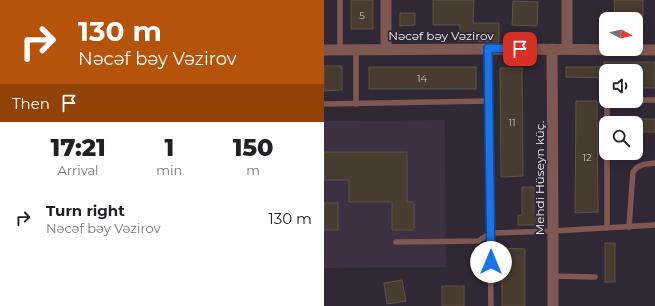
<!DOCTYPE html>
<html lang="en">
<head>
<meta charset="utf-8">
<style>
  :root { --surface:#fff; --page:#f2f2f2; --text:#202124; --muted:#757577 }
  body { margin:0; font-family:Montserrat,sans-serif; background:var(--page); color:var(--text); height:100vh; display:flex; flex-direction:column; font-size:15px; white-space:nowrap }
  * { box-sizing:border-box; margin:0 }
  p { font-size:13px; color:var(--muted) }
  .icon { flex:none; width:22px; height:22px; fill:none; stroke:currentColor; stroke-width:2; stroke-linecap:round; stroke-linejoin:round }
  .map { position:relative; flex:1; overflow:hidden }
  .details { display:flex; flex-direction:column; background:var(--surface); width:324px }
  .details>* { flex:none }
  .hud { background:#b45309; color:#fff; overflow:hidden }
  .needle { width:26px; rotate:98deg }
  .fabs { position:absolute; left:275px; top:12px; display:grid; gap:8px }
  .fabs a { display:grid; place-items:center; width:44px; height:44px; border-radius:8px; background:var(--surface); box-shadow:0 2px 10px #0003; font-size:20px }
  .pin { position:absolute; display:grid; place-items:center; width:34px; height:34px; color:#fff; margin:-17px; border-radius:8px; box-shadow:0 2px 6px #0006 }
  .me { position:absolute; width:44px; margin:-22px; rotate:0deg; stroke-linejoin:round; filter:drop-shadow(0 0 3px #0008) }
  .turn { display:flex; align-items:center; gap:14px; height:84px; padding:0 12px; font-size:18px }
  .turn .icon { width:52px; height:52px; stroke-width:2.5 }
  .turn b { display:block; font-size:28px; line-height:34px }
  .then { display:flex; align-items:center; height:38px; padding:0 12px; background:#0003; gap:8px; font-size:15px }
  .eta { display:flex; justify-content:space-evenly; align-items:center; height:68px; text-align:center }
  .eta b { font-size:24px; font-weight:800; line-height:28px }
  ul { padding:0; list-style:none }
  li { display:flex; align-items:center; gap:12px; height:56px; padding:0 12px }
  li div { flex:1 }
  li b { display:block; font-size:15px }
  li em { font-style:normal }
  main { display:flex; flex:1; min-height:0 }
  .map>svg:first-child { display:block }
  .built { fill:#3c3042 }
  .building { fill:#483b2f; stroke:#615347 }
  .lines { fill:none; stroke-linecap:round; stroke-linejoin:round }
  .lane { stroke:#7f5951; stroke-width:5.5 }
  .street { stroke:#7f5951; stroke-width:11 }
  .route-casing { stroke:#114b97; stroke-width:10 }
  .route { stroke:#1a73e8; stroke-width:7 }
  .labels { text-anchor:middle; stroke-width:3.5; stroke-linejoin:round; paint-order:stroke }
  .number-label { font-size:10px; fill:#cac3c6 }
  .street-label { font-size:12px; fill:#f6f0f9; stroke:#312835 }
</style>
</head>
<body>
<main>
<section class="details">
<div class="hud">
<div class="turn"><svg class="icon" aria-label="right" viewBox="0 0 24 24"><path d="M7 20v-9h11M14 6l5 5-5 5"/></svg><div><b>130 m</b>Nəcəf bəy Vəzirov</div></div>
<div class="then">Then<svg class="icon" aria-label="arrive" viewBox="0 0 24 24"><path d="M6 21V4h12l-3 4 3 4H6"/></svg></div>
</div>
<div class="eta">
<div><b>17:21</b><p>Arrival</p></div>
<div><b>1</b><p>min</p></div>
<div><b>150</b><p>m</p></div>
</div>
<ul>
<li><svg class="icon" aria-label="right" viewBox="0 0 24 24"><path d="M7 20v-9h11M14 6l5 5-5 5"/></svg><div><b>Turn right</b><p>Nəcəf bəy Vəzirov</p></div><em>130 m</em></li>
</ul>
</section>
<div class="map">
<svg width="331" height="306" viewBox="0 0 331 306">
  <rect width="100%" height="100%" fill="#312835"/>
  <path class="built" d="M121,120L122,267L0,268V121Z"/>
  <g class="building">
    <rect x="27" y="0" width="22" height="29"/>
    <path d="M109,0H150L149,23H175V42L135,41L136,25H109Z"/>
    <path d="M290,0H319V16L291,17Z"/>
    <path d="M189,1L214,2L213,26L188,25Z"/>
    <path d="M76,13H91V25L76,26Z"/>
    <path d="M280,62H331V88H312V71H282V78L242,77V67H280Z"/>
    <path d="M0,66H18V90L0,91Z"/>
    <rect x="45" y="67" width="107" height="22"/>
    <path d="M176,68H198L199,176L177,177Z"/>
    <path d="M252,101H273L274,212L251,213Z"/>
    <rect x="312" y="119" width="19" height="13"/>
    <path d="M0,152H83V202H90V230H68V202H25V180H0Z"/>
    <path d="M198,187H210V215H213V225H194V215H198Z"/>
    <rect x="0" y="203" width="14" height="27"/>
    <rect x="281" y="243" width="10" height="39"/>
    <path d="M178,248L201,249V306H178Z"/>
    <path d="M78,280L82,301L63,304L60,283Z"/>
    <rect x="118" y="286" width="22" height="20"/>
  </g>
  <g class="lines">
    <g class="lane">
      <path d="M16,0V50"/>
      <path d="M32,49V104"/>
      <path d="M164,49L167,306"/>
      <path d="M312,100H331"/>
      <path d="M283,101V123"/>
      <path d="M0,104L165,101"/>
      <path d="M283,153V228"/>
      <path d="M305,227L309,172C314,164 322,164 331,163"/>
      <path d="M72,242L154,241L167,233L229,231L331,225"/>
      <path d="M229,276L271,277"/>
    </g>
    <g class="street">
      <path d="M62,49V0"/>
      <path d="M228,49L229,231V306"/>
      <path d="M243,49V0"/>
      <path d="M0,50L164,49L331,50"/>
    </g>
  </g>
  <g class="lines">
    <g class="route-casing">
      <path id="route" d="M167,262L164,48L196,49"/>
    </g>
    <use href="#route" class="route"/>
  </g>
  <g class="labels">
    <g class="number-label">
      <text x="38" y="19">5</text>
      <text x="98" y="82">14</text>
      <text x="188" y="126">11</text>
      <text x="263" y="161">12</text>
    </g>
    <g class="street-label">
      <text x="117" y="40">Nəcəf bəy Vəzirov</text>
      <text transform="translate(216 178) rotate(-90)" y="4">Mehdi Hüseyn küç.</text>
    </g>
  </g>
</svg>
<div class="fabs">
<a><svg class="needle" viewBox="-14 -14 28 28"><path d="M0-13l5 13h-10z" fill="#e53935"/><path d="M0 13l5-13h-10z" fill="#757577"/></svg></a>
<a><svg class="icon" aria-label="sound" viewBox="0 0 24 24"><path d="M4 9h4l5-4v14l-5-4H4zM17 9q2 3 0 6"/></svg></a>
<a><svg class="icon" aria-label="search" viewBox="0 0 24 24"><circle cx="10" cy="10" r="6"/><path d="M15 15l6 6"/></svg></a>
</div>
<div class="pin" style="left:196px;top:49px;background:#d93025"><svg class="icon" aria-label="arrive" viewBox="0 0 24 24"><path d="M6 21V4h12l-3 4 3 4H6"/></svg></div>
<svg class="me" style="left:167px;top:262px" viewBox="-20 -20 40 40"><circle r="19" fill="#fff"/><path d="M0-13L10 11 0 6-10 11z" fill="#1a73e8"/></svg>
</div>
</main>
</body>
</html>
